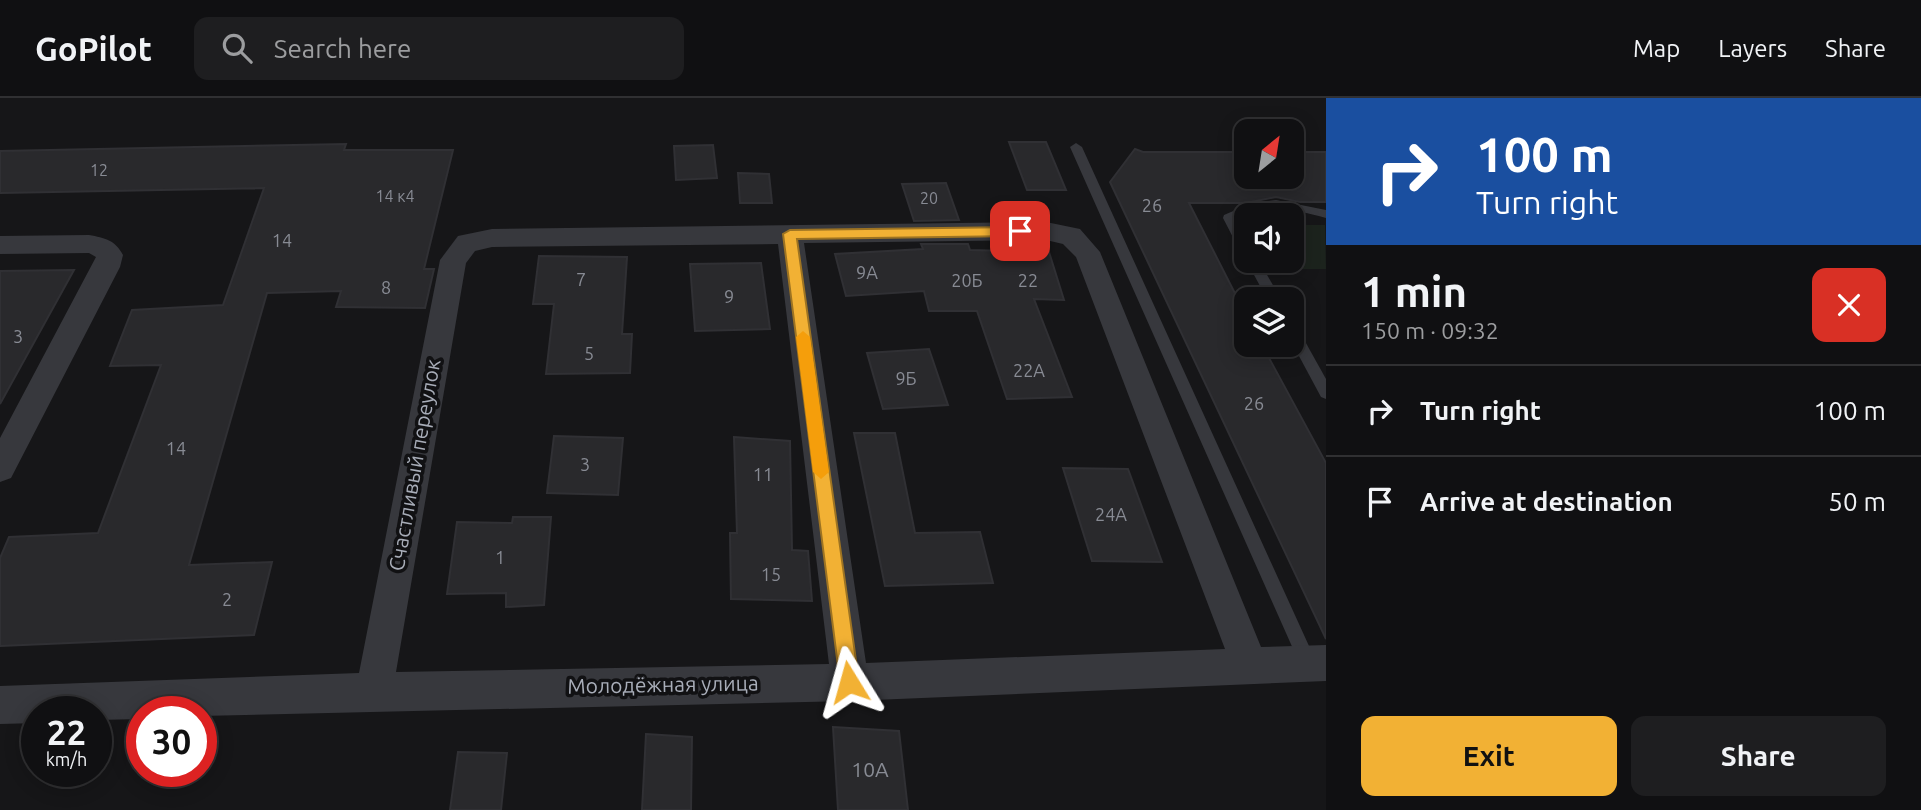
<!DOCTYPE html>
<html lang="en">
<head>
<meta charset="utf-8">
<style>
  :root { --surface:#101012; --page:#1e1e20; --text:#f1f3f6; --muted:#9c9d9f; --line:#303032; --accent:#f2b134 }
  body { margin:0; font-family:Ubuntu,sans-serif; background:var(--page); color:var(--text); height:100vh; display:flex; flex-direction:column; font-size:26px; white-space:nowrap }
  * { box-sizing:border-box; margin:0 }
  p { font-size:23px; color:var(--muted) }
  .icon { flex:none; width:38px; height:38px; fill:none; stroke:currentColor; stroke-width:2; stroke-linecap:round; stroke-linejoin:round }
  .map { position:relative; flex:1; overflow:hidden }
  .side { display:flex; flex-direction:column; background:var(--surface); width:595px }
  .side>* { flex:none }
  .hud { background:#1a4fa0; color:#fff; overflow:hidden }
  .needle { width:46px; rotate:30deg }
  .buttons { position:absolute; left:1234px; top:21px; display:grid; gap:14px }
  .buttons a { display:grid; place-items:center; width:70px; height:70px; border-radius:14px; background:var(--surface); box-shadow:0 4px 18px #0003,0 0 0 2px var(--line); font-size:35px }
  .speed { position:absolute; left:21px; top:598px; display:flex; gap:14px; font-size:35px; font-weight:700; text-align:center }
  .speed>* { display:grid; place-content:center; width:91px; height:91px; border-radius:50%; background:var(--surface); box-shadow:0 4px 18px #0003,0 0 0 2px var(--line); line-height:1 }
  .speed small { font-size:18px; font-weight:400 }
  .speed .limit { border:10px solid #d22; background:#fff; color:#111 }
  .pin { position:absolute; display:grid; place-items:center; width:60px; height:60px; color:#fff; margin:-30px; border-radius:14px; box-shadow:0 4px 10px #0006 }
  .me { position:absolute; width:77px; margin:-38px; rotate:352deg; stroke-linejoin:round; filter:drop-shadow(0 0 5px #0008) }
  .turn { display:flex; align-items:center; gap:24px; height:147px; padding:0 35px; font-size:32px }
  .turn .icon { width:91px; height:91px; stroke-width:2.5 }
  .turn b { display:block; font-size:49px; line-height:60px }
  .round { display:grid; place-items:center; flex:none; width:74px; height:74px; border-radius:14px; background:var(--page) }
  .overview { display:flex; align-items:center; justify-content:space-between; height:119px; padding:0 35px }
  h1 { font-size:42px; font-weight:700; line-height:52px }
  .primary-button { display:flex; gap:14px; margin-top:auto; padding:14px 35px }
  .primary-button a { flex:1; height:80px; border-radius:14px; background:var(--accent); color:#111; font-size:28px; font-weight:700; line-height:80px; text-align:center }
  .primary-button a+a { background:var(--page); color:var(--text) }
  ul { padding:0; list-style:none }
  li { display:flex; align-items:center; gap:21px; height:91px; padding:0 35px; border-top:2px solid var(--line) }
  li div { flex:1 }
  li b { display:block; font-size:26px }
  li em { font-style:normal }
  header { display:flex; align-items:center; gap:42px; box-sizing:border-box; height:98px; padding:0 35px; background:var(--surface); border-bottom:2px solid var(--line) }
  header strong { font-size:33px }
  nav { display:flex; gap:38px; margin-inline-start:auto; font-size:24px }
  .search { width:490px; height:63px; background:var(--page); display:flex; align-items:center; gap:18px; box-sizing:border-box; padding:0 24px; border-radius:14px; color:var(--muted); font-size:26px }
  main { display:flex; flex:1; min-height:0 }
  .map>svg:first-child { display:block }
  .green { fill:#1c231d }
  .building { fill:#29292c; stroke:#303034; stroke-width:2 }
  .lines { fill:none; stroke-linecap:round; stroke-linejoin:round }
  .lane { fill:#37383d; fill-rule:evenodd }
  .street { fill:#37383d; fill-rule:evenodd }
  .route { fill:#f2b134; stroke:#9d7322; stroke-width:2 }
  .slow { fill:#f59e0b }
  .labels { text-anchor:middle; stroke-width:7; stroke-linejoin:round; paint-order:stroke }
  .far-number-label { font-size:16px; fill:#888b94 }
  .number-label { font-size:18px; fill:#888b94 }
  .street-label { font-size:21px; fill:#a8adb8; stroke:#111113 }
  .near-number-label { font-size:21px; fill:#888b94 }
</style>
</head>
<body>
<header>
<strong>GoPilot</strong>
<div class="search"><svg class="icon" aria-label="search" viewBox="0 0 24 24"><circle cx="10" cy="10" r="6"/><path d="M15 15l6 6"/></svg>Search here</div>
<nav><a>Map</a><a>Layers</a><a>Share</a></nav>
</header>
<main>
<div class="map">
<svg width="1326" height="712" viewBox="0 0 1326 712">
  <rect width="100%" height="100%" fill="#161618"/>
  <path class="green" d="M1292,127H1325L1326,171H1262L1257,163H1292Z"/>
  <g class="building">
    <path d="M1009,44H1046L1066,92H1027Z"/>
    <path d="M346,46L344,52H453L424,171H434L425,210L336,209L341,193L267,195L189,467L272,464L254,537L0,548V460L9,439L98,435L161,267L110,268L132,212L223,207L264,90L0,95V53Z"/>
    <path d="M713,47L717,80L676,82L674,48Z"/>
    <path d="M1135,51L1143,54H1246V79H1292V54H1326V104H1300L1276,99L1246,105H1189L1246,217V247H1262L1326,365V541L1110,84Z"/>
    <path d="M738,75L769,76L772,105H740Z"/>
    <path d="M946,85L959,122L914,123L902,86Z"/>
    <path d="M921,146H968L970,152L1049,154L1064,202L1034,201L1072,299L1007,301L977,213H929L924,193L846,198L835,156L923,151Z"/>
    <path d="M539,158L627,159L622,236H632L630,275L546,276L554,206H533Z"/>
    <path d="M761,165L770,231L695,233L690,166Z"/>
    <path d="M74,172L0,306V173Z"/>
    <path d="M929,251L948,307L883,311L867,255Z"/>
    <path d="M854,335H895L915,435L980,434L993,485L885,488Z"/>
    <path d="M554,338L623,340L618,397L547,395Z"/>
    <path d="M734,339L790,343L792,452L808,453L812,503L731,501L730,435H737Z"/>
    <path d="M1063,370L1128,371L1162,464L1092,463Z"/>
    <path d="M513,419H551L544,507L506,509V495L447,496L457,424L512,425Z"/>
    <path d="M833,629L899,633L908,712H838Z"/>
    <path d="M646,636L692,639L691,712H642Z"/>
    <path d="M458,654L507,655L501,712H450Z"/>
  </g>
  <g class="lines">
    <g class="lane">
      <path d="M1076,45L1082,49L1314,559L1317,565L1314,571L1308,574L1302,571L1070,49Z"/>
      <path d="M1276,102L1326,112V120C1296,112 1265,105 1236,122L1246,140V157L1241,155L1223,120L1224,117L1252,105Z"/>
      <path d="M1246,162L1259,163L1281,201H1267Z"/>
      <path d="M1292,227L1297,229L1326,281V301L1321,299L1292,245Z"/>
    </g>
    <g class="street">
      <path d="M1046,124L1080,131L1100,154L1261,549L1326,547V583L850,603L201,618V614H142V621L96,622V614H37V625L0,626V588L359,575L440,162L458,138L492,131ZM1046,142L1063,146L1076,159L1225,551L866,565L804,145ZM778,146L829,566L396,574L466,165L475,153L492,149Z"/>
      <path d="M89,137C105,140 115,142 123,157L120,169L11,380L0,384V340L96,159L89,155L0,156V138Z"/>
    </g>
  </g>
  <path class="route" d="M1020,129L1027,133L1020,138L797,141L859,584L856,591L849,593L843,591L840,584L783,136L790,132Z"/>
  <path class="slow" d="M803,233L810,239L829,374L821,381L813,374L796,239Z"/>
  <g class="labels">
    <g class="far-number-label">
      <text x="99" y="78">12</text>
      <text x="395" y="104">14 к4</text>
      <text x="929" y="106">20</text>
    </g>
    <g class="number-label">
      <text x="1152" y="114">26</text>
      <text x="282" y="149">14</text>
      <text x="867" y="181">9А</text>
      <text x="581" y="188">7</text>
      <text x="967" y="189">20Б</text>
      <text x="1028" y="189">22</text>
      <text x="386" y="196">8</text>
      <text x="729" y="205">9</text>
      <text x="18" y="245">3</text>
      <text x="589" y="262">5</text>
      <text x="1029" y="279">22А</text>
      <text x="906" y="287">9Б</text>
      <text x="1254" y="312">26</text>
      <text x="176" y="357">14</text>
      <text x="585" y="373">3</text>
      <text x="763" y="383">11</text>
      <text x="1111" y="423">24А</text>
      <text x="500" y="466">1</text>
      <text x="771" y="483">15</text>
      <text x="227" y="508">2</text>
    </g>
    <g class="street-label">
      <text transform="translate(415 367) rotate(-80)" y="7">Счастливый переулок</text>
      <text transform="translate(663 587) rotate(-1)" y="7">Молодёжная улица</text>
    </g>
    <g class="near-number-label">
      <text x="870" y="679">10А</text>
    </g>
  </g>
</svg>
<div class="buttons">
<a><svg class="needle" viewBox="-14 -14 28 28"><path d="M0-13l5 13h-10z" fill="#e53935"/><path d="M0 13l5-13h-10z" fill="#9c9d9f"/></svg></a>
<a><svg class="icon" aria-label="sound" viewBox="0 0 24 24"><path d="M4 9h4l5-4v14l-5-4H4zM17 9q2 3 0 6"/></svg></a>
<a><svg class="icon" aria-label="layers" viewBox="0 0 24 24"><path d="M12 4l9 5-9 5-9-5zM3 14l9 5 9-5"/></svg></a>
</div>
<div class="speed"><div>22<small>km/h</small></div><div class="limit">30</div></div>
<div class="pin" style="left:1020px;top:133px;background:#d93025"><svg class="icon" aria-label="arrive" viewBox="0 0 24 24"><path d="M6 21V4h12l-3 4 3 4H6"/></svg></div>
<svg class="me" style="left:849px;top:584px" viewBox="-20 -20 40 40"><path d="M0-17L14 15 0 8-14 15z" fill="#f2b134" stroke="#fff" stroke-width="4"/></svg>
</div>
<section class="side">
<div class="hud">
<div class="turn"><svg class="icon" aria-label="right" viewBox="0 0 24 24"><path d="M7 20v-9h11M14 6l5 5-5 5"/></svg><div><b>100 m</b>Turn right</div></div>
</div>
<div class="overview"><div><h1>1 min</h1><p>150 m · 09:32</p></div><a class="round" style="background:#d93025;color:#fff"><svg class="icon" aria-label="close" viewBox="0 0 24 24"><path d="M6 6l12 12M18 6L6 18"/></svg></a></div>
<ul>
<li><svg class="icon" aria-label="right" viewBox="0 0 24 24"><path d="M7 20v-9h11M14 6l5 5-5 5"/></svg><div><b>Turn right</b></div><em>100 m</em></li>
<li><svg class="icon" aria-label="arrive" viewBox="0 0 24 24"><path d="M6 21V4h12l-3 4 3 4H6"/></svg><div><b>Arrive at destination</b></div><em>50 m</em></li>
</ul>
<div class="primary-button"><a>Exit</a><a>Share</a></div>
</section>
</main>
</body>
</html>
